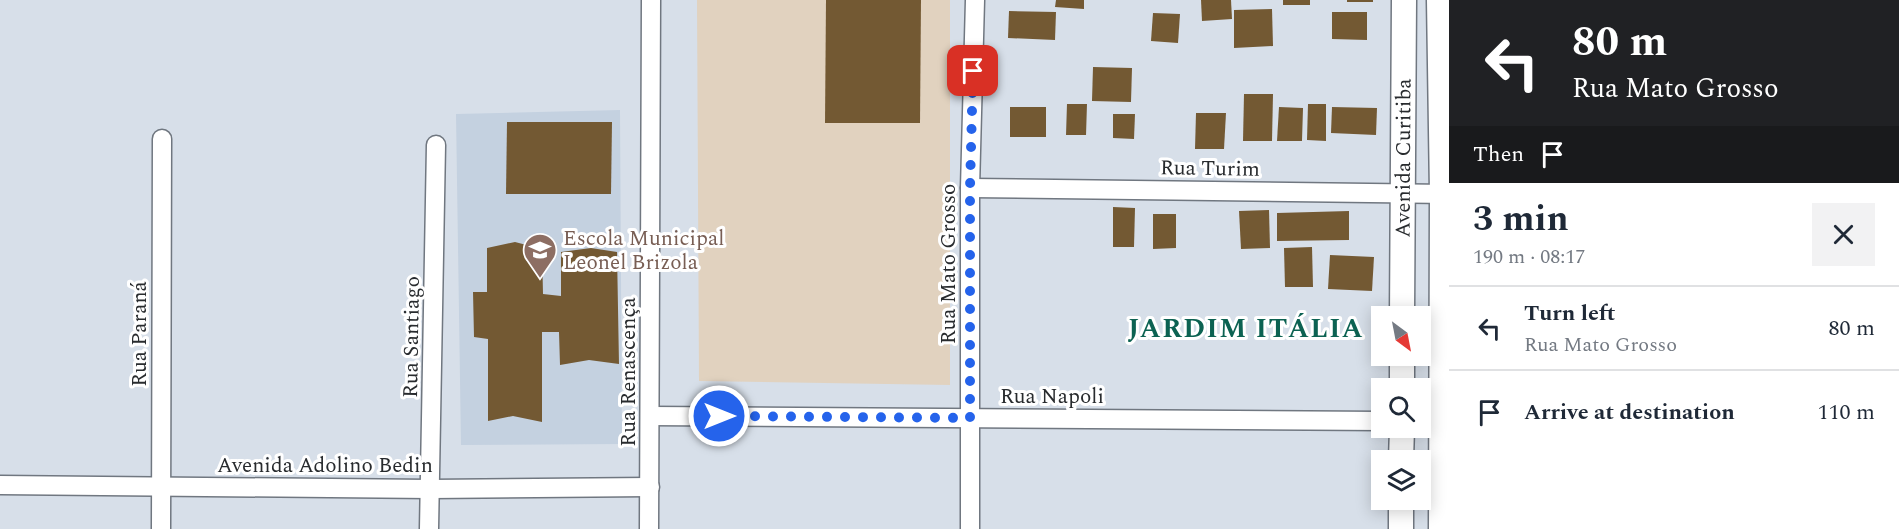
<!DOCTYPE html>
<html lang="en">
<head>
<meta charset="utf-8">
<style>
  :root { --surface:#fff; --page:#f2f2f3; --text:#1f2937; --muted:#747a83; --line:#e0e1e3 }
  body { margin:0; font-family:Spectral,serif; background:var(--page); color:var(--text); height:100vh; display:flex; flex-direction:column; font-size:22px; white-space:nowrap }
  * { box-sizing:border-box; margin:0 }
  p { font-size:20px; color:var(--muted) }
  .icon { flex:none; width:33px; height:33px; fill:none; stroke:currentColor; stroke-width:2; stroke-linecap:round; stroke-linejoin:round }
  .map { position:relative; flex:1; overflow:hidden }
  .drawer { display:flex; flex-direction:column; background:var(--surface); width:450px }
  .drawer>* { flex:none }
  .top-card { background:#202124; color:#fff; overflow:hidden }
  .needle { width:39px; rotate:148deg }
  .buttons { position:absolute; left:1371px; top:306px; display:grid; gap:12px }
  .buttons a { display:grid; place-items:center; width:60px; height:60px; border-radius:0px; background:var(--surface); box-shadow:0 3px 15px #0003; font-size:30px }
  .pin { position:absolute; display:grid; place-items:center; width:51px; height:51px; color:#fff; margin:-26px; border-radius:12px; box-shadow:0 3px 9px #0006 }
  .me { position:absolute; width:66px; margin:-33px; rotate:90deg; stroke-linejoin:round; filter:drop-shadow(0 0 4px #0008) }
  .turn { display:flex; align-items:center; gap:21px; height:126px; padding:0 24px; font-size:27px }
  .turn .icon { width:78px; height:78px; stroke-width:2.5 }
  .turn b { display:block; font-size:42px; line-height:51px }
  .then { display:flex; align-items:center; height:57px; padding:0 24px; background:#0003; gap:12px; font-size:22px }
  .round { display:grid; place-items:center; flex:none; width:63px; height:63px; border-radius:0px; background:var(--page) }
  .head { display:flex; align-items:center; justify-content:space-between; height:102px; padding:0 24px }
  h1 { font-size:36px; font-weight:700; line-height:45px }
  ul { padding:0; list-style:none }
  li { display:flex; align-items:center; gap:18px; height:84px; padding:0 24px; border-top:2px solid var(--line) }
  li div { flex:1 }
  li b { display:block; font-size:22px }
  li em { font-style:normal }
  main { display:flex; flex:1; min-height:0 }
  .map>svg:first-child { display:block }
  .industrial { fill:#e1d2bf }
  .built { fill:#c4d1e0 }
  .building { fill:#735933 }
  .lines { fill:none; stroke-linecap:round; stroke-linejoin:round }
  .minor-casing { stroke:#707780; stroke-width:21 }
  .tertiary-casing { stroke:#707780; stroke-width:27 }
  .minor { stroke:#fff; stroke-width:18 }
  .tertiary { stroke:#fff; stroke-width:24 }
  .route { stroke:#2563eb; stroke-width:10; stroke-dasharray:0 18 }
  .labels { text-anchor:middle; stroke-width:6; stroke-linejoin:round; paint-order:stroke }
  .street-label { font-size:21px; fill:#282b2e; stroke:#fff }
  .education-label { font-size:21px; fill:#785e54; stroke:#fff; text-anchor:start }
  .district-label { font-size:27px; font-weight:bold; letter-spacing:1.5px; fill:#0c6252; stroke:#fff }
</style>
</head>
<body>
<main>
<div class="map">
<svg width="1449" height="529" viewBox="0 0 1449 529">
  <rect width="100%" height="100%" fill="#d7dfe9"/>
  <path class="industrial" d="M697,0H950V385L699,381Z"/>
  <path class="built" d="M620,110L622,444L461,445L456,114Z"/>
  <g class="building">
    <path d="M826,0H921L920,123H825Z"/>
    <path d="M1056,0H1084V9L1055,7Z"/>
    <path d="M1201,0H1231L1232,19L1202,21Z"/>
    <rect x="1283" y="0" width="27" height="5"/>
    <rect x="1347" y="0" width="26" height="2"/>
    <path d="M1272,9L1273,46L1234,48V10Z"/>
    <path d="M1009,11L1056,12L1055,40L1008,38Z"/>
    <path d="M1332,12H1367V40L1332,39Z"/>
    <path d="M1153,13L1180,14L1178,43L1151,41Z"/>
    <path d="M1093,67L1132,68L1131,102L1092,101Z"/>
    <path d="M1244,94H1273L1272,141H1243Z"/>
    <path d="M1067,104H1087L1086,135H1066Z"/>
    <path d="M1308,104H1326V141L1307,140Z"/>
    <rect x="1010" y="107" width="36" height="30"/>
    <path d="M1279,107L1303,108L1302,141H1277Z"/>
    <path d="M1332,107L1377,108L1376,135L1331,133Z"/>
    <path d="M1196,113H1226L1224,149H1195Z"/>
    <path d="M1113,114H1135L1134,139L1113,138Z"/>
    <path d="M507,122H612L611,194H506Z"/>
    <path d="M1113,207L1135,208L1134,247H1113Z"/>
    <path d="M1269,210L1270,248L1241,249L1239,211Z"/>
    <path d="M1349,211V240L1277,241V213Z"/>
    <path d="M1153,214H1176V248L1153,249Z"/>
    <path d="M515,242L542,249L543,294L561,296V252L591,248L617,252L619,364L589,360L560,365L559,332H542V422L513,416L488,421V339L474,337L473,292H487V248Z"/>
    <path d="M1312,247L1313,287H1285L1284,248Z"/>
    <path d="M1330,255L1374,257L1372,291L1328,289Z"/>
  </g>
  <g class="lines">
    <g class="minor-casing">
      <g id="minor">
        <path d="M970,188L1449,194"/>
        <path d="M650,416L1382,421"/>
        <path d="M1420,422H1449"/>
        <path d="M0,485L431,489L650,487"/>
        <path d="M161,529L162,139"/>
        <path d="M429,529L436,145"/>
        <path d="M649,529L651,0"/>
        <path d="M970,529V188L975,0"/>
      </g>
    </g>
    <g class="tertiary-casing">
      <g id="tertiary">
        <path d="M1439,0L1442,194L1441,529"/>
        <path id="s1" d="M1402,316L1404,0"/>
        <path d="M1402,388V356"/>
        <path d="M1401,460L1402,428"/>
        <path d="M1401,529V500"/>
      </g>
    </g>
    <use href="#minor" class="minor"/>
    <use href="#tertiary" class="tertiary"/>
  </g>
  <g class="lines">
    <path class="route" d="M719,416L970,418V188L973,71"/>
  </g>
  <defs>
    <g id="school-pin" transform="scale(1.725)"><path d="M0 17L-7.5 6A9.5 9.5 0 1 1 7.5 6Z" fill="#8d6e63" stroke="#fff"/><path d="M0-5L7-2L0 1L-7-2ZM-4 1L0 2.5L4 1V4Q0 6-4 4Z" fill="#fff"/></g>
  </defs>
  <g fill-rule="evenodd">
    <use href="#school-pin" x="540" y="250"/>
  </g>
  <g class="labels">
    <g class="street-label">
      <text dy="7" stroke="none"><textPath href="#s1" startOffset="158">Avenida Curitiba</textPath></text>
      <text transform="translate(1210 168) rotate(1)" y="7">Rua Turim</text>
      <text transform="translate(948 264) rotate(-90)" y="7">Rua Mato Grosso</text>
      <text transform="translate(139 334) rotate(-90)" y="7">Rua Paraná</text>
      <text transform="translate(411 337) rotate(-89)" y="7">Rua Santiago</text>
      <text transform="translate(628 372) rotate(-90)" y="7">Rua Renascença</text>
      <text x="1052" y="403">Rua Napoli</text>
      <text x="325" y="472">Avenida Adolino Bedin</text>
    </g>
    <g class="education-label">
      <text x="563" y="245">Escola Municipal<tspan x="563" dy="24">Leonel Brizola</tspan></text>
    </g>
    <g class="district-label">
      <text x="1246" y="337">JARDIM ITÁLIA</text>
    </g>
  </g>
</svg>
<div class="buttons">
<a><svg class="needle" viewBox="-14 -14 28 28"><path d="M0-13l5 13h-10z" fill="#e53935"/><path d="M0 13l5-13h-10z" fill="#747a83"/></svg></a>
<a><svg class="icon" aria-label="search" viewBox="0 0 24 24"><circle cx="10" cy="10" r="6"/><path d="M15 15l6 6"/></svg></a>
<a><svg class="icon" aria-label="layers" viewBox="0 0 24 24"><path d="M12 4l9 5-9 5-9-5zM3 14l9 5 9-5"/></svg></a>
</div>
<div class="pin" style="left:973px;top:71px;background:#d93025"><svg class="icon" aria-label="arrive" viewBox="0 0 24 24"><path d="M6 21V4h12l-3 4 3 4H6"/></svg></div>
<svg class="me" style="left:719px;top:416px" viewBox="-20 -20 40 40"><circle r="17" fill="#2563eb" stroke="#fff" stroke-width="3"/><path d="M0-11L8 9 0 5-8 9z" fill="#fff"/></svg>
</div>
<section class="drawer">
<div class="top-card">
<div class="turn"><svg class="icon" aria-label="left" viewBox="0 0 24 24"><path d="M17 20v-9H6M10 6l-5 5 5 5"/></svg><div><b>80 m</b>Rua Mato Grosso</div></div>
<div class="then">Then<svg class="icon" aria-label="arrive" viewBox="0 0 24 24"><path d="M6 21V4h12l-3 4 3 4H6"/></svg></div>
</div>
<div class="head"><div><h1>3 min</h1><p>190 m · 08:17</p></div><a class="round"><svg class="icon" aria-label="close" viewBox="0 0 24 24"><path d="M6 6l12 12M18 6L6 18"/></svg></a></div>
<ul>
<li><svg class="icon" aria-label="left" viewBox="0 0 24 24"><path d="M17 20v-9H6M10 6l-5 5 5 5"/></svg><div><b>Turn left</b><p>Rua Mato Grosso</p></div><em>80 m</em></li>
<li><svg class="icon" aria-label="arrive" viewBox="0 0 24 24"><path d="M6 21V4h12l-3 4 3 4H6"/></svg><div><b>Arrive at destination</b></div><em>110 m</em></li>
</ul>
</section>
</main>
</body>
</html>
